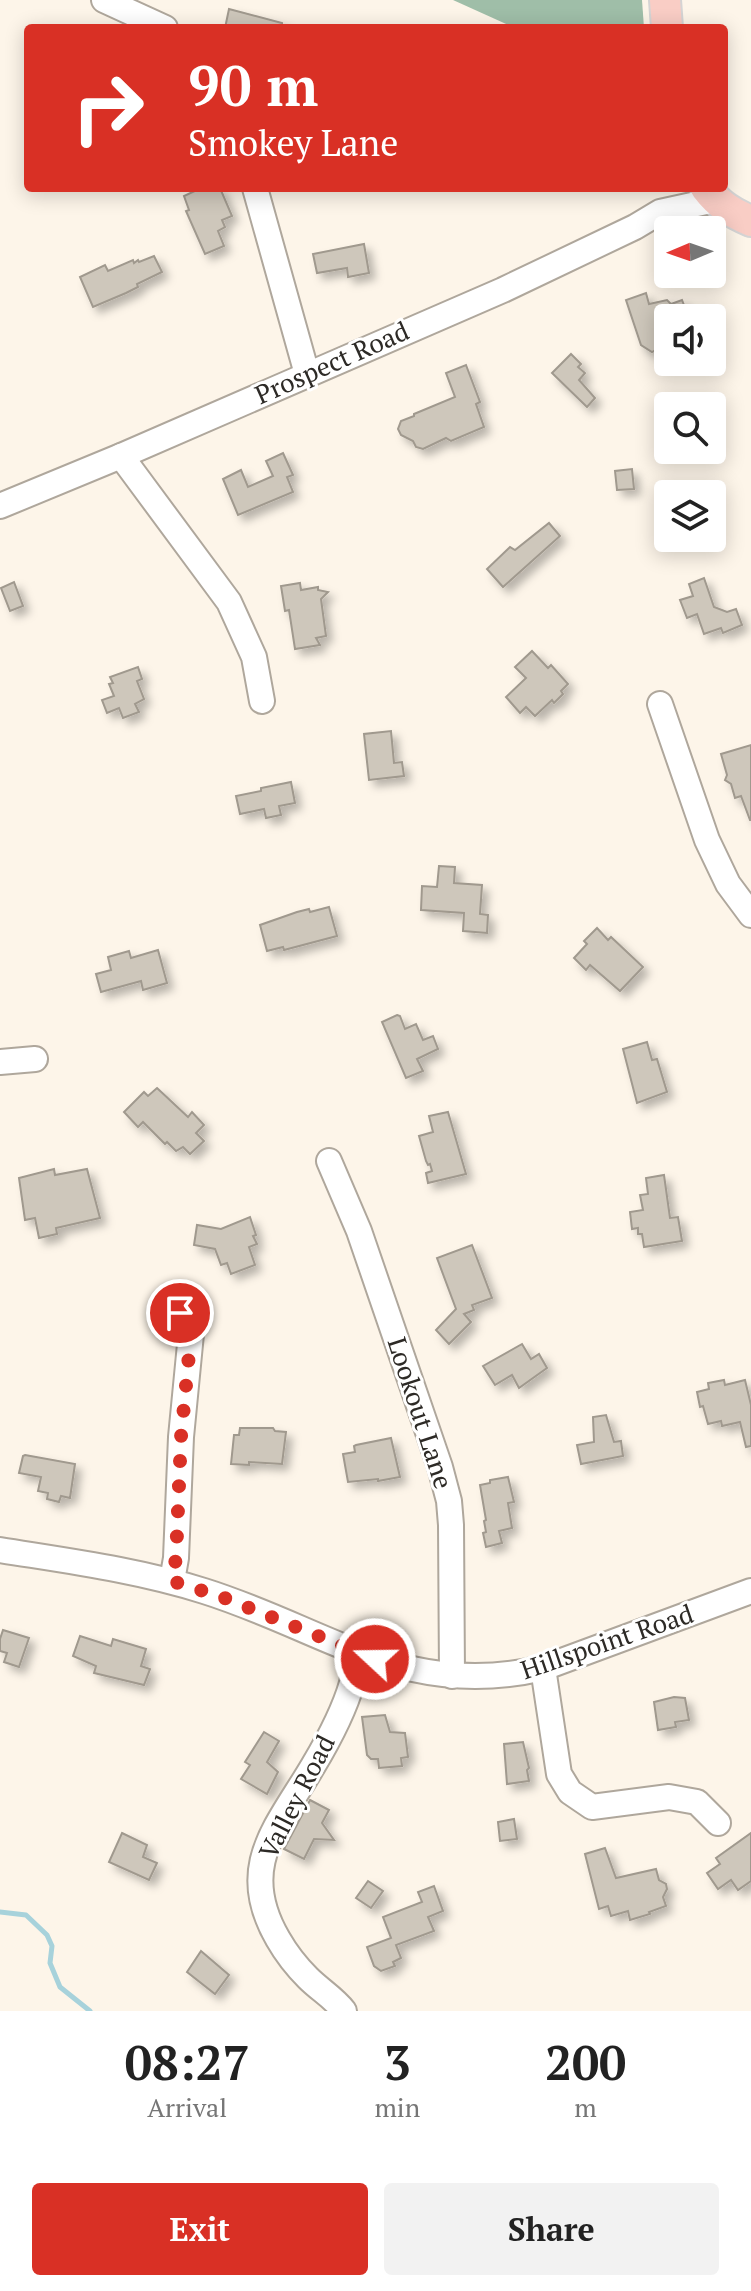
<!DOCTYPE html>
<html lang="en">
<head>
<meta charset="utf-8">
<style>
  :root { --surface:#fff; --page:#f2f2f2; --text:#222; --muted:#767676; --accent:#d93025 }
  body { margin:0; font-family:"PT Serif",serif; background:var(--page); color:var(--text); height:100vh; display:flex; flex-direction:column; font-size:30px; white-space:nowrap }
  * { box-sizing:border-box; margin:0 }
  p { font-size:26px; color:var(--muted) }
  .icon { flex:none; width:44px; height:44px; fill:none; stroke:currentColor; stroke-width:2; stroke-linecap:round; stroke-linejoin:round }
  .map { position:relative; height:2011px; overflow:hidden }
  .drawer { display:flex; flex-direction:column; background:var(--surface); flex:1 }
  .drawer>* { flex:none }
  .banner { position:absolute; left:24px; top:24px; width:704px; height:168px; border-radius:8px; box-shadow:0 4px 20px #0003; background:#d93025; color:#fff; overflow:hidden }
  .needle { width:52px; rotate:268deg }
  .fabs { position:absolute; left:654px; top:216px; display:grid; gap:16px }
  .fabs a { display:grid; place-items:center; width:72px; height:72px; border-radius:8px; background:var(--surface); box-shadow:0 4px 20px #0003; font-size:40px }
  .pin { position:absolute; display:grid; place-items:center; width:68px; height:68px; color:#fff; margin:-34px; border:4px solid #fff; border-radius:50%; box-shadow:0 2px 8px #0007 }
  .me { position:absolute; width:88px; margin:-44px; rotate:291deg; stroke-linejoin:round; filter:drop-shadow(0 0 6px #0008) }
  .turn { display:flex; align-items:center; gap:28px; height:168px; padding:0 32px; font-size:36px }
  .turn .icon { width:104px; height:104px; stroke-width:2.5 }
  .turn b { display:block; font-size:56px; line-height:68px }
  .eta { display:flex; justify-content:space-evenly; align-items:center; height:136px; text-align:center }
  .eta b { font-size:48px; font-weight:600; line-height:56px }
  .button { display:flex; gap:16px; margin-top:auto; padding:16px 32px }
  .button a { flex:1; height:92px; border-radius:8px; background:var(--accent); color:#fff; font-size:32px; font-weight:600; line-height:92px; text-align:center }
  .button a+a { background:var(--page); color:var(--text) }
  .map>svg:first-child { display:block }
  .forest { fill:#9fbea8 }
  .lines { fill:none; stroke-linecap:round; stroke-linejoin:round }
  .stream { stroke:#a7d2db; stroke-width:5 }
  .building { fill:#cec7bb; stroke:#a0998e; stroke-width:2; filter:url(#shadow) }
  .minor-casing { stroke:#afa79c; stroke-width:28 }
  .major-casing { stroke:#d5d4d4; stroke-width:34 }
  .minor { stroke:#fff; stroke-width:24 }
  .major { stroke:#f9cdc5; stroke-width:30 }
  .route { stroke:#d93025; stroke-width:14; stroke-dasharray:0 25.2 }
  .labels { text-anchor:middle; stroke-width:6; stroke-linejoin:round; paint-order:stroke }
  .street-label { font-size:26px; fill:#2d2a26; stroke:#fff }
</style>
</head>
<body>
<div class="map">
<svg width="751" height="2011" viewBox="0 0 751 2011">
  <defs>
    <filter id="shadow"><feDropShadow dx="6" dy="6" stdDeviation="4" flood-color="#0004"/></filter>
  </defs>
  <rect width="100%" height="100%" fill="#fdf5e9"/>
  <path class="forest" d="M453,0H642L644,28H515Z"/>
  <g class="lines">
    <path class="stream" d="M0,1912L26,1915L47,1935L52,1946L50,1963L60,1987L90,2011"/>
  </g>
  <g class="building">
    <path d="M229,9L282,23V28H225Z"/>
    <path d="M201,188H220L232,216L222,220L225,227L218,231L224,246L205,254L186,211L189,210L184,196Z"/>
    <path d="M364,244L369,273L348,277L347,268L317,273L313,254Z"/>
    <path d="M154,256L162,272L137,284L138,287L126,293L93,307L80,277L105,265L108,271L133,260L134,263L138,260L139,262Z"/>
    <path d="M646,293L649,304L667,300L671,304L682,300L689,318H668V339L660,341L659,348L652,352L641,345L626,300Z"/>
    <path d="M571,354L581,364L578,367L585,373L579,380L595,398L587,407L552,373Z"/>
    <path d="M466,365L480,402L476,404L484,427L451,441L446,438L423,449L416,447L413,441L401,435L398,429L401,421L414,416V414L455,397L446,373Z"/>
    <path d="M283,453L293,475L287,477L293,492L238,515L223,479L241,470L248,487L273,476L266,461Z"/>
    <path d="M632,469L634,489L617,490L615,471Z"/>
    <path d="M549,523L560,536L503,587L487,569L510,547L515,550Z"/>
    <path d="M704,578L714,607L727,612L736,609L742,625L723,633L721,628L704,634L697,614L687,618L680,600L693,596L689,584Z"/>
    <path d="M14,582L23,606L10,611L1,588Z"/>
    <path d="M300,583L301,590L318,587V590L328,592L321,599L326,636L316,638L320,645L295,649L289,610L285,611L281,586Z"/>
    <path d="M532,651L548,668L551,665L568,684L561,691L563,694L554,703L552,700L535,716L526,707L520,713L506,697L526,678L515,667Z"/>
    <path d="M138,667L142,679L137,681L144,699L135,704L139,712L123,718L119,708L107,713L102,700L114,696L109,684L113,683L110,677Z"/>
    <path d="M391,731L394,763L402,762L404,776L369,780L364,734Z"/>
    <path d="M751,745V820H750L741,796L735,798L731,784L725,780L727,775L721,754Z"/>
    <path d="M291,782L295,803L279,806L281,815L266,818L264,809L240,814L236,796L261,791V788Z"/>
    <path d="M439,866L455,867L454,883L482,885L480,914L488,915L487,933L463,931L464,913L421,910L422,886L437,887Z"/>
    <path d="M329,907L337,936L284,950L283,947L267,951L260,925L297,912L309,909L310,912Z"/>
    <path d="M597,928L608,940L611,937L643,967L620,991L590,965L586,970L574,958L587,944L584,941Z"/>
    <path d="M158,950L167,983L143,990L141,981L101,992L96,974L111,970L108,957L129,951L131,958Z"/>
    <path d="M397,1015L400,1016L405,1029L416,1024L423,1040L433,1036L438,1049L417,1059L423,1071L406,1078L382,1022Z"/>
    <path d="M647,1042L652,1060L657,1059L667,1092L637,1103L623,1049Z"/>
    <path d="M157,1088L188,1117L192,1112L204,1125L196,1133L204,1141L190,1154L183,1147L176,1151L167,1142L165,1144L143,1122L138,1127L124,1112L144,1092L148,1096Z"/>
    <path d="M448,1112L466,1174L428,1183L426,1173L432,1171L430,1164L428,1165L426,1161L419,1136L433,1132L429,1116Z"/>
    <path d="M54,1169L55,1175L87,1169L100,1218L56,1228L57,1234L39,1238L35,1218L25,1220L19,1178Z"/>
    <path d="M664,1175L670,1218L678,1217L682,1241L644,1247L642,1234H638V1228L632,1229L630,1212L643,1210L640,1195L648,1194L646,1178Z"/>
    <path d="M250,1217L256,1235L253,1236L257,1244L249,1247L255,1265L231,1274L227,1263L221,1265L215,1249L194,1245L197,1225L221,1229Z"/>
    <path d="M472,1245L492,1298L472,1305L474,1310L464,1314L471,1322L449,1344L436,1330L456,1309L437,1258Z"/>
    <path d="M522,1344L531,1359L539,1354L547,1368L519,1388L512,1375L495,1385L483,1366Z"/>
    <path d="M724,1380L725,1385L745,1380L751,1405V1446L746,1447L740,1422L722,1426L721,1421L708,1424L703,1406L700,1407L697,1392L709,1389L708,1383Z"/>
    <path d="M606,1415L614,1442L621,1441L623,1456L581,1464L577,1445L594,1442L593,1417Z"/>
    <path d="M240,1428H273L275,1431L286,1432L282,1464L249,1462V1465L231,1464L234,1435H239Z"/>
    <path d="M391,1438L400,1477L378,1481V1479L348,1482L343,1454L355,1452L354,1446L356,1445Z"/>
    <path d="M25,1455L75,1464L70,1498L61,1496L59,1502L47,1499L48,1493L38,1491L41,1477L19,1473L23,1456Z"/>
    <path d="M508,1477L514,1502L508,1503L512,1528L499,1531L502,1543L486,1547L483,1533L486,1532L484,1521L486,1520L480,1485L490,1483V1480Z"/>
    <path d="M3,1630L29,1638L19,1667L4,1662L7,1653L0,1651V1639Z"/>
    <path d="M80,1636L111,1646L113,1639L146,1649L141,1666L150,1669L144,1685L94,1673L96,1666L73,1656Z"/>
    <path d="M674,1697L685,1698L689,1720L675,1722L676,1727L658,1730L654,1702Z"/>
    <path d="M385,1715L390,1732L405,1733L408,1757L401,1758L402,1766L379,1768L378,1759H371L367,1755L362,1717Z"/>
    <path d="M264,1732L279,1741L267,1762L278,1772L267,1794L241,1779L250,1765L245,1762Z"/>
    <path d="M523,1742L529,1768L527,1770L529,1781L507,1784L504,1744Z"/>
    <path d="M310,1800L329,1810L322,1823L334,1840L314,1839L304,1859L284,1849Z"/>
    <path d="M514,1819L517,1839L500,1841L498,1822Z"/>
    <path d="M122,1833L147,1845L143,1857L157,1863L149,1880L109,1862Z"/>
    <path d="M751,1833V1881L738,1890L731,1880L718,1889L707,1873L720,1864L716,1858Z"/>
    <path d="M605,1848L616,1878L656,1869L659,1880L666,1884L667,1889L663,1897L666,1906L649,1912L650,1914L630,1920L628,1911L611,1916L608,1906L599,1909L585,1854Z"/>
    <path d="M368,1881L383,1891L371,1908L356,1898Z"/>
    <path d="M434,1886L443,1911L428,1917L434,1931L396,1945L401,1958L393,1962L395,1966L381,1971L374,1966L367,1947L391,1938L383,1917L422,1902L418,1892Z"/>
    <path d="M201,1951L229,1975L215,1994L187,1972Z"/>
  </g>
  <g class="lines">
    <g class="minor-casing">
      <g id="minor">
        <path d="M104,0L165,28"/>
        <path d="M255,188L307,374"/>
        <path d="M121,456L229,602L254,657L262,701"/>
        <path d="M0,506L121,456L503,290L635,227L660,212L715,200"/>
        <path d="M660,704L707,840L728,884L751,915"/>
        <path d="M0,1062L35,1059"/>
        <path d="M329,1161L359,1231L440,1467L449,1501L451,1525L452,1676"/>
        <path d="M0,1550C68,1561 138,1570 204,1591C326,1629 405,1700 543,1668L751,1591"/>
        <path d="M172,1581L176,1558L181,1437L191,1334L180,1313"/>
        <path d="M543,1668L559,1774L570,1792L592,1807L669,1797L697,1802L718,1823"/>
        <path d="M344,2011C334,1998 320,1990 308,1978C297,1967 286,1953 278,1939C236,1867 277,1827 313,1766C328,1741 344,1711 352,1683C354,1673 354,1662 355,1652"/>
      </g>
    </g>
    <g class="major-casing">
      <g id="major">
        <path d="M665,0L667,28"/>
        <path d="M706,188C719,205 732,213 751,221"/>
      </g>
    </g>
    <use href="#minor" class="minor"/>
    <use href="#major" class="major"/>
  </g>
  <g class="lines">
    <path class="route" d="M180,1313L191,1334L181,1437L176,1558L172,1581L222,1597L375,1659"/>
  </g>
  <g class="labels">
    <g class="street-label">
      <text transform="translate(332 363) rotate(-24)" y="9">Prospect Road</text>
      <text transform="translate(420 1413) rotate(72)" y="9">Lookout Lane</text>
      <text transform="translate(607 1642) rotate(-19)" y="9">Hillspoint Road</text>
      <text transform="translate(297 1797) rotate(-63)" y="9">Valley Road</text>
    </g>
  </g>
</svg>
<div class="fabs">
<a><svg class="needle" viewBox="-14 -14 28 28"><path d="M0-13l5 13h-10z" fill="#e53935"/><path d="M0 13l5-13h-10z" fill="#767676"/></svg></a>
<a><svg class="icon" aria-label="sound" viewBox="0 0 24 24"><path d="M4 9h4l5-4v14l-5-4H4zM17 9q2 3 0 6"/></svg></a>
<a><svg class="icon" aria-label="search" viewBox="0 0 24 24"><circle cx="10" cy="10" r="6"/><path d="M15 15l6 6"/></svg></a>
<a><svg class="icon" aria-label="layers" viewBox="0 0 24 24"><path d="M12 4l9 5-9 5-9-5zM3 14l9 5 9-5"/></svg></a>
</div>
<div class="pin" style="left:180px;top:1313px;background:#d93025"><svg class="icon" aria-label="arrive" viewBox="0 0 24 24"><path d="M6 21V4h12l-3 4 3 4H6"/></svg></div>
<svg class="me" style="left:375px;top:1659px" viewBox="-20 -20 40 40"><circle r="17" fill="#d93025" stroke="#fff" stroke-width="3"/><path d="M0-11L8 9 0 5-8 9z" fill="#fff"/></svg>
<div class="banner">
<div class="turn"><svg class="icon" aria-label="right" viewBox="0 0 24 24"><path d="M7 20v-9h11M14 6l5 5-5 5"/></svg><div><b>90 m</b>Smokey Lane</div></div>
</div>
</div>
<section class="drawer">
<div class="eta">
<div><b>08:27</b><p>Arrival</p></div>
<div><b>3</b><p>min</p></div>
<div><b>200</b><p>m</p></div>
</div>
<div class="button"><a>Exit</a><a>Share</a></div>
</section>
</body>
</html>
